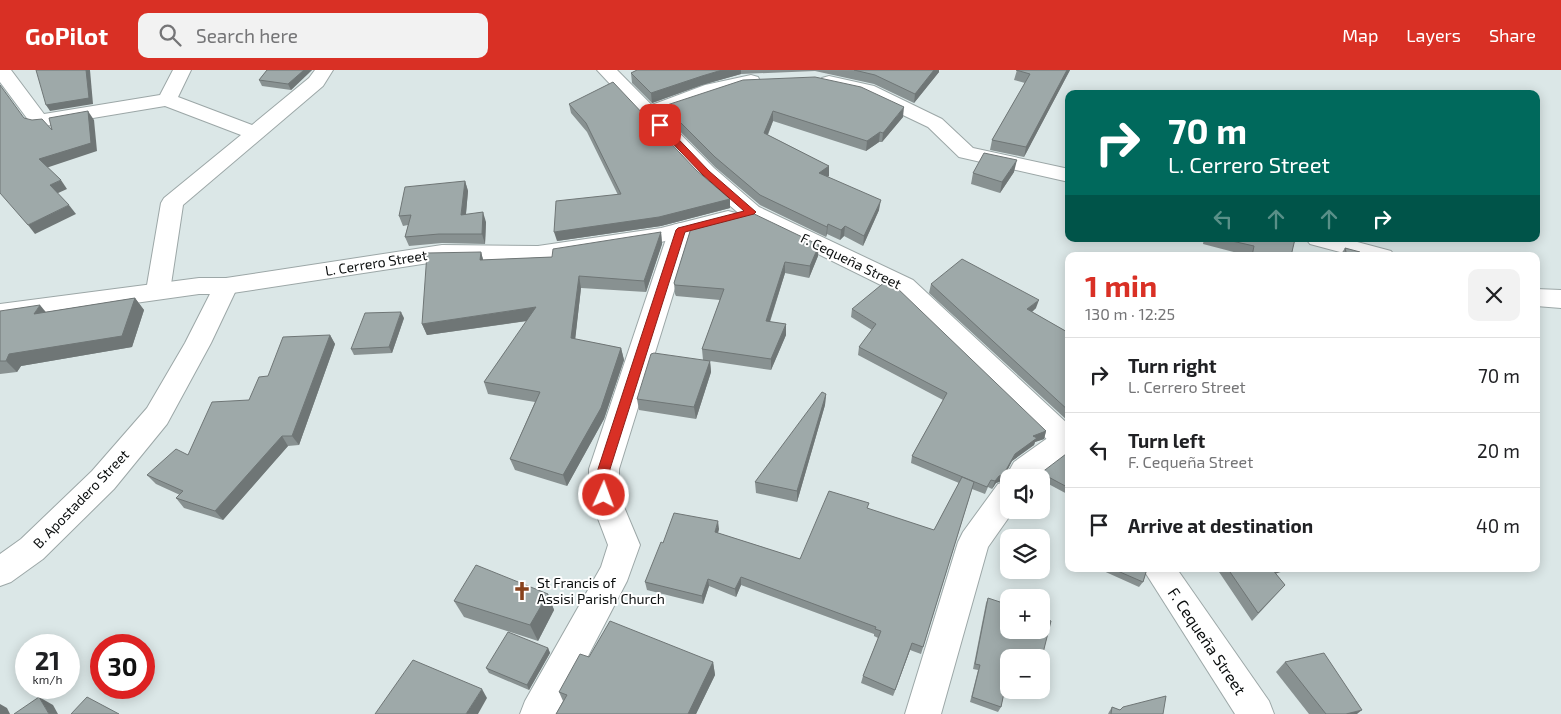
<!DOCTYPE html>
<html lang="en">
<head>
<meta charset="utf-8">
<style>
  :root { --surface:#fff; --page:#f2f2f2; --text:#202124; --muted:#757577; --line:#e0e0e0; --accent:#d93025 }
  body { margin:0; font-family:"Exo 2",sans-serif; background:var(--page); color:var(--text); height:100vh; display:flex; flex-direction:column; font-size:19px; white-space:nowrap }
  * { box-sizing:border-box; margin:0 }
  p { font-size:16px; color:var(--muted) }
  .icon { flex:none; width:28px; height:28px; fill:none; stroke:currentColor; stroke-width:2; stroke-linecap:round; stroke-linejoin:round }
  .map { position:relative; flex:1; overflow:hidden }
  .drawer { position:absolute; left:1065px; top:182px; width:475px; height:320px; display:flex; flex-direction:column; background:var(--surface); border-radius:10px; box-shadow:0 2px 12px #0003 }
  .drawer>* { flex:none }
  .banner { position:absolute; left:1065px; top:20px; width:475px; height:152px; border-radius:10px; box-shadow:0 2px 12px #0003; background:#00695c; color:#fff; overflow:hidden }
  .buttons { position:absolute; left:1000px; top:399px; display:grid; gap:10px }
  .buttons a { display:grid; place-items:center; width:50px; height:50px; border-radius:10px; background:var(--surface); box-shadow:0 2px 12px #0003; font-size:25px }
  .speed { position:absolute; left:15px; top:564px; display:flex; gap:10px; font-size:25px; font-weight:700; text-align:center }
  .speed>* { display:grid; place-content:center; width:65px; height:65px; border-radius:50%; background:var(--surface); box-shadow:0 2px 12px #0003; line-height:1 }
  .speed small { font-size:12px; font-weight:400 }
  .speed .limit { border:8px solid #d22; background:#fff; color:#111 }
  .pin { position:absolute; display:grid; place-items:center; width:42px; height:42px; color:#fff; margin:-21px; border-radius:10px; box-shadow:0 2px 8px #0006 }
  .me { position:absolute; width:55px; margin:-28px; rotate:2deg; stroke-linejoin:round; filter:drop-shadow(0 0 4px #0008) }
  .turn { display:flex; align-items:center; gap:18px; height:105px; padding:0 20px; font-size:22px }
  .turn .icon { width:65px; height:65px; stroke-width:2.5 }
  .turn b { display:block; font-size:35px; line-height:42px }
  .lanes { display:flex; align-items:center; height:48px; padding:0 20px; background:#0003; justify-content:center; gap:25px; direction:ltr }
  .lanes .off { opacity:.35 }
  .round { display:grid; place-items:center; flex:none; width:52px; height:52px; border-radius:10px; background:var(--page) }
  .summary { display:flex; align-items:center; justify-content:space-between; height:85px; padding:0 20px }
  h1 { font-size:30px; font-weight:700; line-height:38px; color:var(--accent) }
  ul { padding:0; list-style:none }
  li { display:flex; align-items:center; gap:15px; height:75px; padding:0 20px; border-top:1px solid var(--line) }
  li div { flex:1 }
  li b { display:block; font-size:19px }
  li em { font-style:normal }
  header { display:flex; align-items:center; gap:30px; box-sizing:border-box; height:70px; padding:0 25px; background:var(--accent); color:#fff }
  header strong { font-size:24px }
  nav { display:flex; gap:28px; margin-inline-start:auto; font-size:18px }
  .search { width:350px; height:45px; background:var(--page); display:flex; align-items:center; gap:12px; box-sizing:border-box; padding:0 18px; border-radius:10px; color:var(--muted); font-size:19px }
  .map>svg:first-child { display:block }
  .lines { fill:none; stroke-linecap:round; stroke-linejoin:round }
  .street-casing { stroke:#9ca7a7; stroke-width:2 }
  .secondary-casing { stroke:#9ca7a7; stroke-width:2 }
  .street { fill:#fff; fill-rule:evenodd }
  .secondary { fill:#fff; fill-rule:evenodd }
  .wall { fill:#889191 }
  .shaded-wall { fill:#6f7676 }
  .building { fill:#9ea9a9; stroke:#6f7676 }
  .route { fill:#d93025; stroke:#8d1f18 }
  .labels { text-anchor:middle; stroke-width:4; stroke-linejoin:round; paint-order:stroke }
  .street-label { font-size:14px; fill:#0c0f0f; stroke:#fff }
  .poi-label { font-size:14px; fill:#0c0f0f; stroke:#fff; text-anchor:start }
  .near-street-label { font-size:16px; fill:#0c0f0f; stroke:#fff }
</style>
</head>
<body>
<header>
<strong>GoPilot</strong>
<div class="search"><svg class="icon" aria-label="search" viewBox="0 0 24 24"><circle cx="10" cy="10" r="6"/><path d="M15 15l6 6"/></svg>Search here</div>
<nav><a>Map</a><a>Layers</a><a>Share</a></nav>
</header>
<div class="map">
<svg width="1561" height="644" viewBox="0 0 1561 644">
  <rect width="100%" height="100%" fill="#dbe7e7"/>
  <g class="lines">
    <g class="street-casing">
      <g id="street">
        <path d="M0,0H11L44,44L160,25L173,0H191L178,27L252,55L309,8L315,0H333L323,16L183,135L170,221L167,227L158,229L149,227L146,221L161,133L164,128L241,65L165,36L39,57L32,55L0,12Z"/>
        <path d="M751,5L758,7L760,11L758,15L719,23L648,49L641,47L638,43L641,39L705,15Z"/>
        <path d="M829,6L874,16L942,49L973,78L1069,99V112L959,87L928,57L861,25L822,16L819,12L822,8Z"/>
        <path d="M681,153L689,155L693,160L619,399V425L640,475L627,511L558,644H520L525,631L601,497L608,475L589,425V399L669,160L673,155Z"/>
        <path d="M1306,169H1346L1391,181L1395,186H1355L1310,174Z"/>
        <path d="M226,208L235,210L238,216L211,273L167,354L114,419L43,489L11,512L0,516V484L21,469L92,401L147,338L185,273L214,216L217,210Z"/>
        <path d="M1536,219L1561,220V238L1536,236Z"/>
        <path d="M1066,359L1069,360V384L1037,408H1009V440H1014L988,477L941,644H905L958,472L963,462L998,414L1007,411L1005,408L1014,392L1056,362Z"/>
      </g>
    </g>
    <g class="secondary-casing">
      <g id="secondary">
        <path d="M597,0H617L714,98L759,137L913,210L1069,355V384L1059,381L895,222L743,147L698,108Z"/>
        <path d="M728,141L736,143L739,148L736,153L661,172L538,192L442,191L226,224H199L0,252V234L199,208H226L442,175L538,176L661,158Z"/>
        <path d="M1143,499H1177L1269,631L1274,644H1235Z"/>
      </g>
    </g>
    <use href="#street" class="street"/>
    <use href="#secondary" class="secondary"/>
  </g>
  <g class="wall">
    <path d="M267,0H312L291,20L262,16L259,10Z"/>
    <path d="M637,0H939V2L914,33L874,14L815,1L741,4L702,15L652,33L632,13L631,3Z"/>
    <path d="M1017,0H1070L1024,87L990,80L992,70L1025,13L1014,10Z"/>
    <path d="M569,34L696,100L730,138L661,156L557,171L618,125L587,62L571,43Z"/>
    <path d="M664,36L903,47L882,72H879L866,81L773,51L768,65L829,96V106L827,107L879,140L863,176L844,166L840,170L827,164L826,167L760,135L715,97L665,46Z"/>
    <path d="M1014,102L1000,123L971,114L973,103Z"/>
    <path d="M465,111L468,121L466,144L486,152L485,174L442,173L409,176L405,167L408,155L403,156L399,146Z"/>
    <path d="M692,155L818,186L809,208L785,203L770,252L786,254V265L771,300L710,291L711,302L696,349L639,340L637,329L703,290L702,279L720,230L676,226L675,224L674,213Z"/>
    <path d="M661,162L662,174L646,222L581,218L575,269L621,278L624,290L604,349L567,416L515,400L510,389L535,332L488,324L484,312L527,251L427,265L422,254L481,182L483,190L552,187Z"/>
    <path d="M1204,169H1295L1291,186H1249L1203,174Z"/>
    <path d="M1348,169H1361L1360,171Z"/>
    <path d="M1345,178L1360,186H1342L1341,184Z"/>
    <path d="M931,214L1036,238L1032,242L1069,263V352L929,223Z"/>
    <path d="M135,228L144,240L132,277L21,296L17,302L0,304V241L46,242Z"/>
    <path d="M852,239L1046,361L1044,369L1035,372L1034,375L1012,391L1006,402L1004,410L996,413L992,419L988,417L985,424L972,419L921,584L910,580L893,626L861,613L863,606L878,568L874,566V564L741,515L736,527L709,516L703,534L647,520L645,512L663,473L719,459L718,463L800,489L868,439L934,460L959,413L911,393L912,386L943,330L858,285L859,277L872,260L851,247Z"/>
    <path d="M404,248L392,283L354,285L351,279Z"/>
    <path d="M330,265L335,274L299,375L288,376L223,450L184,438L176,428L180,425L156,414L147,405L188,385L249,330L268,306Z"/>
    <path d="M826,324L825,335L797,432L756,423L755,412Z"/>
    <path d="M1069,386V425L1041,410V408H1039L1041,403Z"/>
    <path d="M1099,499H1147L1143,512L1139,517Z"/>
    <path d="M1217,499H1290L1275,503L1285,515L1252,551Z"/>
    <path d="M548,524L554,540L538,571L464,547L454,531Z"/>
    <path d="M988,528L1042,587L1041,589V588H1009V610L1007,609L1001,637L998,642L970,632L978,600L973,599L986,533Z"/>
    <path d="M548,578L550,583L529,620L489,603L486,598Z"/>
    <path d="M589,587L713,592L715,605L696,644H556L563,631L559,622Z"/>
    <path d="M1285,592L1357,644H1309L1276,602Z"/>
    <path d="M1112,637L1120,640L1163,644H1108L1109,642Z"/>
  </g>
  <g class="shaded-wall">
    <path d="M86,0H90L93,34L50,41L46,35Z"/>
    <path d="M304,0H312L291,20L288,14Z"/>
    <path d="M722,0H741V4L702,15L652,33L651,23L702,6Z"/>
    <path d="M934,0H939V2L914,33L915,24Z"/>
    <path d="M1067,0H1070L1024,87L1026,77Z"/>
    <path d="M904,37L903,47L882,72L883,63Z"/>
    <path d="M88,41L94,50L97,81L46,98L39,89Z"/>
    <path d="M773,41V51L764,73V63Z"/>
    <path d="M880,62L879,72L866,81L867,71Z"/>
    <path d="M1017,90L1014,102L1000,123L1002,112Z"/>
    <path d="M829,96V106L818,113L819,103Z"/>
    <path d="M61,110L67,119L56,124L50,115Z"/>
    <path d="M465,111L468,121L465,154L461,145Z"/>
    <path d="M730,129V138L661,156L557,171L554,162Z"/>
    <path d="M881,130L879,140L863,176L864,166Z"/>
    <path d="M69,135L76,144L35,164L28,155Z"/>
    <path d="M483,142L486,152L485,174L482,164Z"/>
    <path d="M828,154L827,164L826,167L827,157Z"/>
    <path d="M845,156L844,166L840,170L841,160Z"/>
    <path d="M661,162L662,174L646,222L644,211Z"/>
    <path d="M819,175L818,186L809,208L810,196Z"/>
    <path d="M481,182L484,193L480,190Z"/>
    <path d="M785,192V203L766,263V251Z"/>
    <path d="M579,206L581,218L574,280L571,268Z"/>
    <path d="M135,228L144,240L132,277L21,296L17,302L6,291L9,284Z"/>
    <path d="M1039,230L1036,238L1025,248L1027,239Z"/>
    <path d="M40,235L50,247L34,244Z"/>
    <path d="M536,237L540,249L427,265L422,254Z"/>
    <path d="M401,242L404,248L392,283L389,277Z"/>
    <path d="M786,254V265L771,300V289Z"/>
    <path d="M330,265L335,274L299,375L292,366Z"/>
    <path d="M621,278L624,290L604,349L567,416L563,405Z"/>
    <path d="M710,291L711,302L696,349L694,337Z"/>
    <path d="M826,324L825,335L797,432V421Z"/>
    <path d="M1046,361L1044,369L1035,372L1034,375L1012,391L1006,403H1007L1004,410L996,413L992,419L995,411L999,406L1006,400L1015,384L1033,366Z"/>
    <path d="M282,366L288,376L223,450L215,441Z"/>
    <path d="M718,451L719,459L716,469L715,462Z"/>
    <path d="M1272,499H1290L1265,507Z"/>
    <path d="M741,507V515L736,527L735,519Z"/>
    <path d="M708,509L709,516L703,534L702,526Z"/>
    <path d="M548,524L554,540L538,571L530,555Z"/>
    <path d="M912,573L910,580L893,626L895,620Z"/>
    <path d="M548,578L550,583L529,620L527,615Z"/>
    <path d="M713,592L715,605L696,644H688Z"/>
    <path d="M482,619L487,628L478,644H466Z"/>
    <path d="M39,627L53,635L58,644H49Z"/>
    <path d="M0,634L7,638L10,644H0Z"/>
    <path d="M1362,640L1357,644H1346Z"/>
  </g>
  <g class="building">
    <path d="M36,0H86L89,28L46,35Z"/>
    <path d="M267,0H304L288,14L259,10Z"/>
    <path d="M637,0H722L702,6L651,23L631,3Z"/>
    <path d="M854,0H934L915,24L875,5Z"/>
    <path d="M1016,0H1067L1026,77L992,70L1030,4Z"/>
    <path d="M815,7L861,17L904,37L883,63L880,62L867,71L773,41L764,63L829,96L819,103L881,130L864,166L845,156L841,160L828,154L827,157L760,125L715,87L664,36L743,10Z"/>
    <path d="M613,12L696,100L730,129L659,147L554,162L556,131L621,124L586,53L569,34Z"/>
    <path d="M0,15L24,48L32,50L42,49L52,60L49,48L88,41L91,73L39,89L61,110L50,115L69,135L28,155L0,123Z"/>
    <path d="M984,83L1017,90L1002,112L973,103Z"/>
    <path d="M465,111L461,145L483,142L482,164H439L405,167L411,145L399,146L405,117Z"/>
    <path d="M748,141L819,175L810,196L785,192L766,251L786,254L771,289L702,279L724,219L675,215L674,213L692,155Z"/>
    <path d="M661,162L644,211L579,206L571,268L621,278L601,338L563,405L510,389L540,322L484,312L536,237L422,254L427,183L481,182L480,190L552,187L553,179Z"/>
    <path d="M1223,169H1295L1291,186H1252L1254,176Z"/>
    <path d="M1345,178L1360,182V186H1347Z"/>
    <path d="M962,189L1039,230L1027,239L1069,263V341L931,214Z"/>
    <path d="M886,211L895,216L1046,361L1033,366L1037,368L1015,384L1006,400L1007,403L999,406L995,411L991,410L987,417L912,386L947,323L859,277L876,254L852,239Z"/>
    <path d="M135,228L122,266L9,284L6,291H0V241L40,235L34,244Z"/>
    <path d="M401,242L389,277L351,279L365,243Z"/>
    <path d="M330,265L292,366H282L215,441L176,428L183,421L147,405L176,379L188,385L212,332L249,330L259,307L268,306L283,267Z"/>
    <path d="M654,283L710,291L694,337L637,329L651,284Z"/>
    <path d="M822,322L826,324L797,421L755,412Z"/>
    <path d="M1066,384L1069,386V418L1041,403Z"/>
    <path d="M962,407L974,412L923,577L912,573L895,620L863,606L881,561L875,559L876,557L741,507L735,519L708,509L702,526L645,512L661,472L663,473L674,443L718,451L715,462L800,489L829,421L869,433L867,438L934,460Z"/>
    <path d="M476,495L548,524L530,555L454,531Z"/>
    <path d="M1113,499H1147L1143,512Z"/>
    <path d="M1228,499H1272L1285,515L1258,543Z"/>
    <path d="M988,528L1009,535V560H1041V547L1051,551L1042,587L1031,583L1030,588H1009V604H1008L1001,637L972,627L980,595L975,594Z"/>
    <path d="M610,551L713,592L688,644H556L567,625L559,622L580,584L589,587Z"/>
    <path d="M508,562L548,578L527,615L486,598Z"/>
    <path d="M1324,583L1362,640L1346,644H1326L1285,592Z"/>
    <path d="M413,590L482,619L466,644H375Z"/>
    <path d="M1166,626L1163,644H1111L1112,637L1120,640L1123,637Z"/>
    <path d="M39,627L49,644H14Z"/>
    <path d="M87,627L119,644H71Z"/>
  </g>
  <path class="route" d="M657,53H663L709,101L756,142L754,144L685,162L610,399V425L608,429L604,430L599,429L597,425L598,399L676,160L678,158L744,141L703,105L657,57Z"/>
  <defs>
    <g id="church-bare" transform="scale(1.5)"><path d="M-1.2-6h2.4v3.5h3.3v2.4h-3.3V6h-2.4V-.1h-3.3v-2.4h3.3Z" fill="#88421d" stroke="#fff" stroke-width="2.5" paint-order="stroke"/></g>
  </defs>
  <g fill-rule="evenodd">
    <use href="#church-bare" x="522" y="521"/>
  </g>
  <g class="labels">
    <g class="street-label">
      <text transform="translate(851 191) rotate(26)" y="5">F. Cequeña Street</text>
      <text transform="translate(376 193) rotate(-9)" y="5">L. Cerrero Street</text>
      <text transform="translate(81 429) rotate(-46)" y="5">B. Apostadero Street</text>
    </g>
    <g class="poi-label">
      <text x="537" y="518">St Francis of<tspan x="537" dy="16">Assisi Parish Church</tspan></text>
    </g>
    <g class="near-street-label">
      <text transform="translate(1207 571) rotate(56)" y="6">F. Cequeña Street</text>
    </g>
  </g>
</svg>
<div class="buttons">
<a><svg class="icon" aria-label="sound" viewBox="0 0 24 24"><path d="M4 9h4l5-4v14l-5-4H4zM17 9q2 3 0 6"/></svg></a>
<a><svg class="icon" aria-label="layers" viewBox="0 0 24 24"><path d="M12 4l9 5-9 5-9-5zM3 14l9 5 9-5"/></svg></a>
<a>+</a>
<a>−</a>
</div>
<div class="speed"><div>21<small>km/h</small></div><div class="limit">30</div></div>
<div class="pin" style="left:660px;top:55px;background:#d93025"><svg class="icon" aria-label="arrive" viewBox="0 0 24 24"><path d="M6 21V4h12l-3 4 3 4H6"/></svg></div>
<svg class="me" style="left:604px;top:425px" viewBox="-20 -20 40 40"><circle r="17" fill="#d93025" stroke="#fff" stroke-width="3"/><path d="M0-11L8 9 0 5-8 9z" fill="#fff"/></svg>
<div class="banner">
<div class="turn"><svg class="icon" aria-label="right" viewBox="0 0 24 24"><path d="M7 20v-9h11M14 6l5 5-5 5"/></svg><div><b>70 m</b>L. Cerrero Street</div></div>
<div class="lanes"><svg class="icon off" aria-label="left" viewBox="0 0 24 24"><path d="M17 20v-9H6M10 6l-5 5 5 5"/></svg><svg class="icon off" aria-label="ahead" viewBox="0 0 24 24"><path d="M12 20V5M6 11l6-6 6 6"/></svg><svg class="icon off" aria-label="ahead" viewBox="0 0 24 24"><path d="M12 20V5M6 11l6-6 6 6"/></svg><svg class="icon" aria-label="right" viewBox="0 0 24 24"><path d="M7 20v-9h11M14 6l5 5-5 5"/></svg></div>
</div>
<section class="drawer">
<div class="summary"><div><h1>1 min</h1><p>130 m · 12:25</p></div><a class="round"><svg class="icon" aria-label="close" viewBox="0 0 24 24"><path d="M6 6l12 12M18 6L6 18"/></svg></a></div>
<ul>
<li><svg class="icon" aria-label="right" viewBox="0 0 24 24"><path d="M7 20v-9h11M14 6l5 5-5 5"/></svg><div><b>Turn right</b><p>L. Cerrero Street</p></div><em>70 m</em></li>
<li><svg class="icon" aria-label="left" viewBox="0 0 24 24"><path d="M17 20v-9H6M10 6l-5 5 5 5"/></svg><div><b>Turn left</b><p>F. Cequeña Street</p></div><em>20 m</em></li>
<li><svg class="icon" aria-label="arrive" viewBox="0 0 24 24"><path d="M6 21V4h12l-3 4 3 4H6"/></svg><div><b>Arrive at destination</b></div><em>40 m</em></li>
</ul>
</section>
</div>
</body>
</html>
